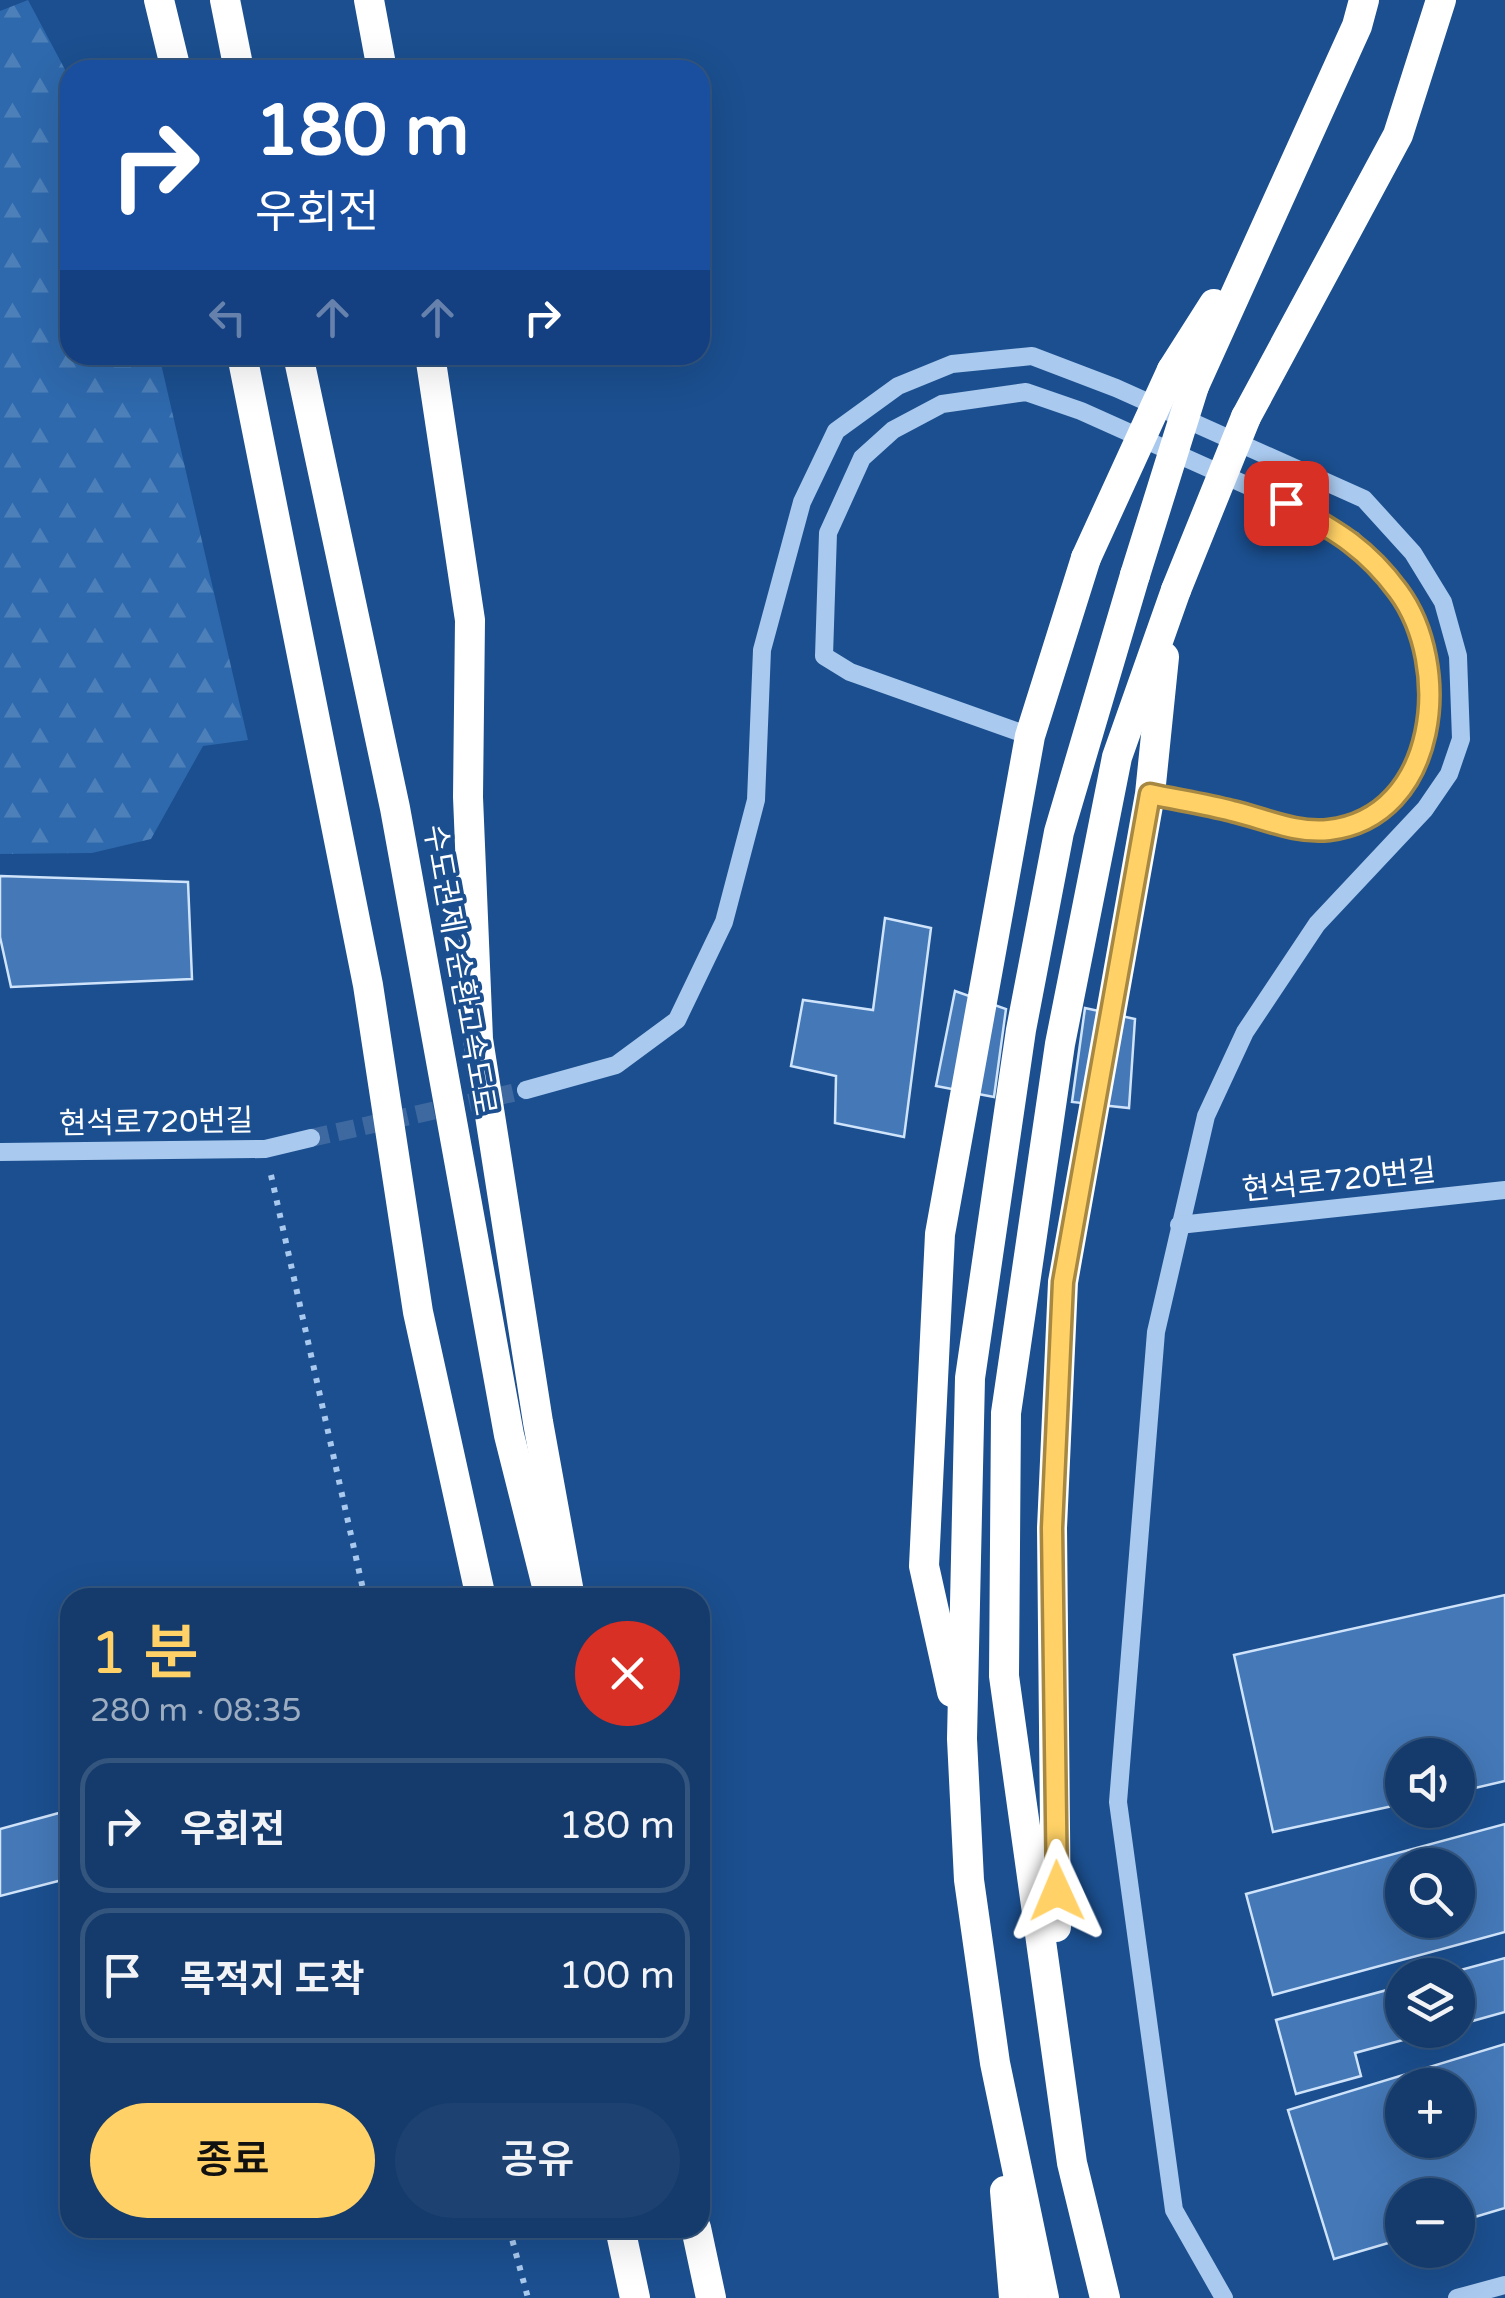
<!DOCTYPE html>
<html lang="ko">
<head>
<meta charset="utf-8">
<style>
  :root { --surface:#143b6b; --page:#1d4271; --text:#f1f3f6; --muted:#9dadc1; --line:#33557e; --accent:#ffd166 }
  body { margin:0; font-family:"Varela Round","Noto Sans KR",sans-serif; background:var(--page); color:var(--text); height:100vh; display:flex; flex-direction:column; font-size:38px; white-space:nowrap }
  * { box-sizing:border-box; margin:0 }
  p { font-size:32px; color:var(--muted) }
  .icon { flex:none; width:55px; height:55px; fill:none; stroke:currentColor; stroke-width:2; stroke-linecap:round; stroke-linejoin:round }
  .map { position:relative; flex:1; overflow:hidden }
  .panel { position:absolute; left:60px; top:1588px; width:650px; height:650px; display:flex; flex-direction:column; background:var(--surface); border-radius:30px; box-shadow:0 10px 40px #0002,0 0 0 2px var(--line) }
  .panel>* { flex:none }
  .hud { position:absolute; left:60px; top:60px; width:650px; height:305px; border-radius:30px; box-shadow:0 10px 40px #0002,0 0 0 2px var(--line); background:#1a4fa0; color:#fff; overflow:hidden }
  .fabs { position:absolute; left:1385px; top:1738px; display:grid; gap:20px }
  .fabs a { display:grid; place-items:center; width:90px; height:90px; border-radius:50%; background:var(--surface); box-shadow:0 10px 40px #0002,0 0 0 2px var(--line); font-size:50px }
  .pin { position:absolute; display:grid; place-items:center; width:85px; height:85px; color:#fff; margin:-42px; border-radius:20px; box-shadow:0 5px 15px #0006 }
  .me { position:absolute; width:110px; margin:-55px; rotate:359deg; stroke-linejoin:round; filter:drop-shadow(0 0 8px #0008) }
  .turn { display:flex; align-items:center; gap:35px; height:210px; padding:0 30px; font-size:45px }
  .turn .icon { width:130px; height:130px; stroke-width:2.5 }
  .turn b { display:block; font-size:70px; line-height:85px }
  .lanes { display:flex; align-items:center; height:95px; padding:0 30px; background:#0003; justify-content:center; gap:50px; direction:ltr }
  .lanes .off { opacity:.35 }
  .round { display:grid; place-items:center; flex:none; width:105px; height:105px; border-radius:52px; background:var(--page) }
  .summary { display:flex; align-items:center; justify-content:space-between; height:170px; padding:0 30px }
  h1 { font-size:60px; font-weight:600; line-height:75px; color:var(--accent) }
  .primary-button { display:flex; gap:20px; margin-top:auto; padding:20px 30px }
  .primary-button a { flex:1; height:115px; border-radius:60px; background:var(--accent); color:#111; font-size:40px; font-weight:600; line-height:115px; text-align:center }
  .primary-button a+a { background:var(--page); color:var(--text) }
  ul { padding:0; list-style:none }
  li { display:flex; align-items:center; gap:30px; height:135px; margin:0 20px 15px; padding:0 10px; border:5px solid var(--line); border-radius:30px }
  li div { flex:1 }
  li b { display:block; font-size:38px }
  li em { font-style:normal }
  .map>svg:first-child { display:block }
  .forest { fill:url(#forest-firs) }
  .building { fill:#4478b7; stroke:#cfe3fa; stroke-width:2.5; fill-rule:evenodd }
  .lines { fill:none; stroke-linecap:round; stroke-linejoin:round }
  .minor-tunnel { stroke:#3d69a0; stroke-width:18; stroke-dasharray:18 9; stroke-linecap:butt }
  .path { stroke:#a9c9ee; stroke-width:6; stroke-dasharray:5 8; stroke-linecap:butt }
  .minor { stroke:#a9c9ee; stroke-width:18 }
  .highway { stroke:#fff; stroke-width:30 }
  .highway-bridge { stroke:#fff; stroke-width:30 }
  .route-casing { stroke:#a68842; stroke-width:25 }
  .route { stroke:#ffd166; stroke-width:18 }
  .labels { text-anchor:middle; stroke-width:8; stroke-linejoin:round; paint-order:stroke }
  .street-label { font-size:30px; fill:#fff; stroke:#1b4f8f }
</style>
</head>
<body>
<div class="map">
<svg width="1505" height="2298" viewBox="0 0 1505 2298">
  <defs>
    <pattern id="forest-firs" width="22" height="20" patternUnits="userSpaceOnUse" patternTransform="scale(2.5)"><rect width="22" height="20" fill="#2e69ad"/><path d="M5 1l3.5 6h-7zM16 11l3.5 6h-7z" fill="#4d80b9"/></pattern>
  </defs>
  <rect width="100%" height="100%" fill="#1b4f8f"/>
  <path class="forest" d="M28,0L70,79V355H159L248,740L203,746L151,839L92,853L0,854V11Z"/>
  <g class="building">
    <path d="M0,876L188,882L192,979L11,987L0,937Z"/>
    <path d="M885,918L931,928L904,1137L835,1123L836,1076L791,1066L803,1000L873,1010Z"/>
    <path d="M955,991L1006,1009L994,1097L936,1086Z"/>
    <path d="M1085,1008L1135,1019L1129,1108L1072,1102Z"/>
    <path d="M1505,1595V1781L1458,1792V1755H1402V1804L1273,1832L1234,1655Z"/>
    <path d="M70,1810V1878L0,1896V1829Z"/>
    <path d="M1505,1824V1932L1273,1995L1246,1894ZM1402,1865H1458V1920H1402Z"/>
    <path d="M1505,1958V2012L1458,2025V1975H1442Z"/>
    <path d="M1402,1986V2030H1440L1355,2053L1361,2076L1296,2094L1276,2020Z"/>
    <path d="M1505,2044V2208L1458,2222V2195H1402V2239L1334,2259L1288,2110ZM1402,2085H1458V2140H1402Z"/>
  </g>
  <g class="lines">
    <path class="minor-tunnel" d="M311,1138L526,1090"/>
    <g class="path">
      <path d="M271,1175L365,1598"/>
      <path d="M509,2228L528,2298"/>
    </g>
    <g class="minor">
      <path d="M1030,736L850,672L824,656L828,533L862,458L893,430L942,404L1026,392L1081,411L1286,503L1353,540L1400,593L1423,639L1432,692L1426,737L1410,774L1380,813L1329,830L1293,828L1150,794"/>
      <path d="M526,1090L616,1065L677,1020L724,922L756,800L762,650L802,502L836,431L898,386L952,364L1032,356L1116,388L1364,499L1413,553L1443,602L1458,656L1461,739L1449,774L1425,809L1317,924L1245,1032L1206,1116L1156,1332L1118,1802L1174,2210L1224,2298"/>
      <path d="M0,1152L265,1149L311,1138"/>
      <path d="M1179,1225L1505,1190"/>
      <path d="M1457,2298L1505,2285"/>
    </g>
    <g class="highway">
      <path d="M159,0L176,70"/>
      <path d="M225,0L239,70"/>
      <path d="M369,0L382,70"/>
      <path d="M242,355L368,985L418,1312L481,1598"/>
      <path d="M298,355L395,808L509,1435L550,1598"/>
      <path d="M430,355L470,620L468,797L478,1039L538,1422L570,1598"/>
      <path d="M1172,370L1214,304"/>
      <path d="M1194,386L1357,26L1364,0"/>
      <path d="M1246,417L1398,135L1441,0"/>
      <path d="M952,1692L924,1566L940,1234L1030,736L1086,558"/>
      <path d="M1056,1927L1052,1528L1063,1282L1150,794L1164,657"/>
      <path d="M1005,2191L1014,2298"/>
      <path d="M620,2228L635,2298"/>
      <path d="M696,2228L711,2298"/>
      <path d="M1044,2298L995,2063L969,1880L962,1739L970,1378L1021,1030L1059,832L1135,575"/>
      <path d="M1105,2298L1072,2163L1004,1676L1006,1413L1060,1044L1117,757L1176,590"/>
    </g>
    <g class="highway-bridge">
      <path d="M1086,558L1172,370"/>
      <path d="M1135,575L1194,386"/>
      <path d="M1176,590L1246,417"/>
    </g>
  </g>
  <g class="lines">
    <g class="route-casing">
      <path id="route" d="M1057,1891L1052,1528L1063,1282L1150,794C1178,800 1205,804 1232,811C1263,818 1296,834 1329,830C1439,817 1453,665 1398,591C1365,546 1334,530 1286,503"/>
    </g>
    <use href="#route" class="route"/>
  </g>
  <g class="labels">
    <g class="street-label">
      <text transform="translate(460 970) rotate(80)" y="10">수도권제2순환고속도로</text>
      <text transform="translate(156 1122) rotate(-1)" y="10">현석로720번길</text>
      <text transform="translate(1339 1180) rotate(-6)" y="10">현석로720번길</text>
    </g>
  </g>
</svg>
<div class="fabs">
<a><svg class="icon" aria-label="sound" viewBox="0 0 24 24"><path d="M4 9h4l5-4v14l-5-4H4zM17 9q2 3 0 6"/></svg></a>
<a><svg class="icon" aria-label="search" viewBox="0 0 24 24"><circle cx="10" cy="10" r="6"/><path d="M15 15l6 6"/></svg></a>
<a><svg class="icon" aria-label="layers" viewBox="0 0 24 24"><path d="M12 4l9 5-9 5-9-5zM3 14l9 5 9-5"/></svg></a>
<a>+</a>
<a>−</a>
</div>
<div class="pin" style="left:1286px;top:503px;background:#d93025"><svg class="icon" aria-label="arrive" viewBox="0 0 24 24"><path d="M6 21V4h12l-3 4 3 4H6"/></svg></div>
<svg class="me" style="left:1057px;top:1891px" viewBox="-20 -20 40 40"><path d="M0-17L14 15 0 8-14 15z" fill="#ffd166" stroke="#fff" stroke-width="4"/></svg>
<div class="hud">
<div class="turn"><svg class="icon" aria-label="right" viewBox="0 0 24 24"><path d="M7 20v-9h11M14 6l5 5-5 5"/></svg><div><b>180 m</b>우회전</div></div>
<div class="lanes"><svg class="icon off" aria-label="left" viewBox="0 0 24 24"><path d="M17 20v-9H6M10 6l-5 5 5 5"/></svg><svg class="icon off" aria-label="ahead" viewBox="0 0 24 24"><path d="M12 20V5M6 11l6-6 6 6"/></svg><svg class="icon off" aria-label="ahead" viewBox="0 0 24 24"><path d="M12 20V5M6 11l6-6 6 6"/></svg><svg class="icon" aria-label="right" viewBox="0 0 24 24"><path d="M7 20v-9h11M14 6l5 5-5 5"/></svg></div>
</div>
<section class="panel">
<div class="summary"><div><h1>1 분</h1><p>280 m · 08:35</p></div><a class="round" style="background:#d93025;color:#fff"><svg class="icon" aria-label="close" viewBox="0 0 24 24"><path d="M6 6l12 12M18 6L6 18"/></svg></a></div>
<ul>
<li><svg class="icon" aria-label="right" viewBox="0 0 24 24"><path d="M7 20v-9h11M14 6l5 5-5 5"/></svg><div><b>우회전</b></div><em>180 m</em></li>
<li><svg class="icon" aria-label="arrive" viewBox="0 0 24 24"><path d="M6 21V4h12l-3 4 3 4H6"/></svg><div><b>목적지 도착</b></div><em>100 m</em></li>
</ul>
<div class="primary-button"><a>종료</a><a>공유</a></div>
</section>
</div>
</body>
</html>
